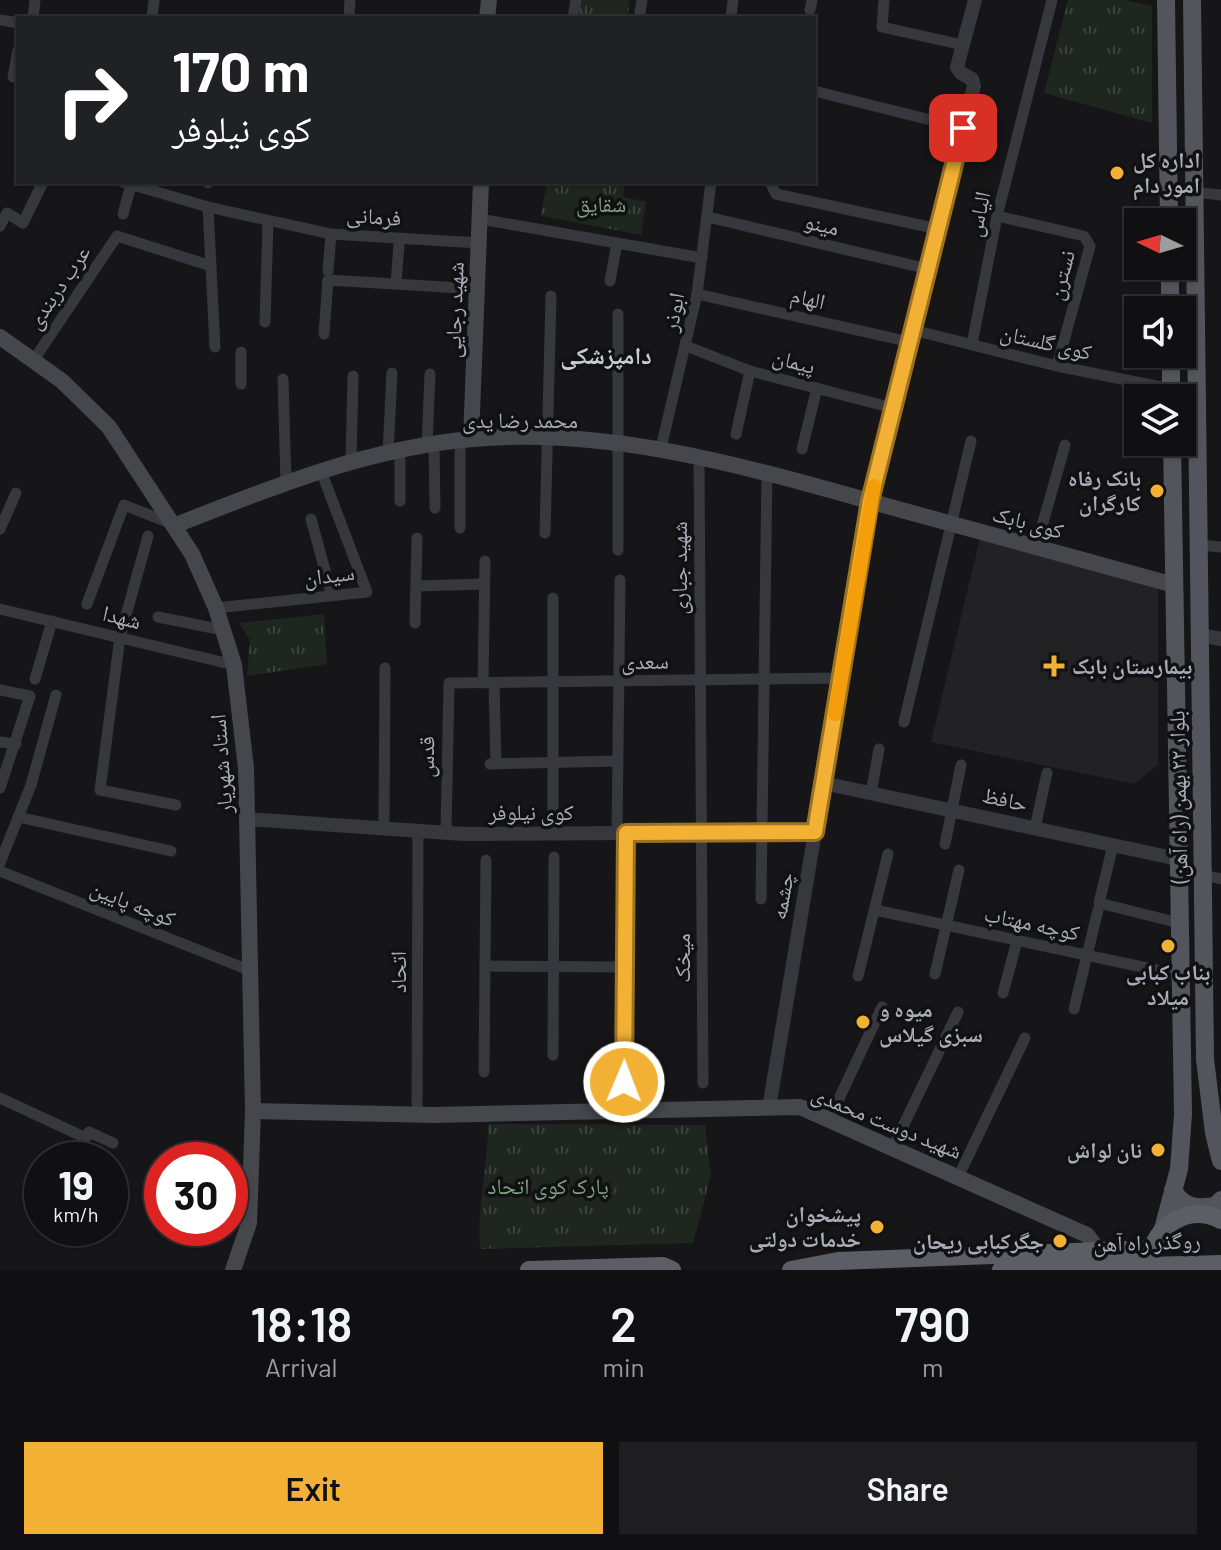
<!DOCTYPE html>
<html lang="en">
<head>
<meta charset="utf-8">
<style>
  :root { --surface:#101012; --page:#1e1e20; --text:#f1f3f6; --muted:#9c9d9f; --line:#303032; --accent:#f2b134 }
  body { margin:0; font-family:Barlow,"Noto Naskh Arabic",sans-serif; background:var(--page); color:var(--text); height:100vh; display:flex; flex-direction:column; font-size:30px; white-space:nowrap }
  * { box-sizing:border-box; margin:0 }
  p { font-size:26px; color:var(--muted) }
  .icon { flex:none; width:44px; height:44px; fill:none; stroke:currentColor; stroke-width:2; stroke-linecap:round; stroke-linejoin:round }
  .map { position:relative; height:1270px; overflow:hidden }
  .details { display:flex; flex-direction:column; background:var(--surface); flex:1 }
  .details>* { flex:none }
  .banner { position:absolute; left:16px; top:16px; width:800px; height:168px; border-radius:0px; box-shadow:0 2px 6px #0004,0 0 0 2px var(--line); background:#202124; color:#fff; overflow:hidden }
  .needle { width:52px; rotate:275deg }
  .tools { position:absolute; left:1124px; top:208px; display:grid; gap:16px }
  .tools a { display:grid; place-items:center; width:72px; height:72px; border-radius:0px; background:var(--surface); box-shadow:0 2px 6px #0004,0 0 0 2px var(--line); font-size:40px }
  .speed { position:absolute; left:24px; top:1142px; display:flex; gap:16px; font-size:40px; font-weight:700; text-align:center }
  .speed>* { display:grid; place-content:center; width:104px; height:104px; border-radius:50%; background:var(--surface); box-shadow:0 2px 6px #0004,0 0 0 2px var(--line); line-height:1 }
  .speed small { font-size:20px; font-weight:400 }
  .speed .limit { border:12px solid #d22; background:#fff; color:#111 }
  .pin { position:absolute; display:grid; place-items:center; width:68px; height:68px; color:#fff; margin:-34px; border-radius:16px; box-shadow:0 4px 12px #0006 }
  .me { position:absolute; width:88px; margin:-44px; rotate:1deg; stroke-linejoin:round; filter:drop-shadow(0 0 6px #0008) }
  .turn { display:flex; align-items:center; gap:28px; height:168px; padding:0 24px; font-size:36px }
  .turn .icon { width:104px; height:104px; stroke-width:2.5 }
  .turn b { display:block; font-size:56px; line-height:68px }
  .eta { display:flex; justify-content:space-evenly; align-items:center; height:136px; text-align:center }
  .eta b { font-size:48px; font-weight:600; line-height:56px }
  .button { display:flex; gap:16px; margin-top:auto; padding:16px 24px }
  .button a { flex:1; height:92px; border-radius:0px; background:var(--accent); color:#111; font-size:32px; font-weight:600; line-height:92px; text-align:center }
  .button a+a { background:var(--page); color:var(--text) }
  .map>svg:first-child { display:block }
  .built { fill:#222225 }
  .grass { fill:url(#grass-tufts) }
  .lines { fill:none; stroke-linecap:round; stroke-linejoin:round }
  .minor { stroke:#37383d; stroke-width:11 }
  .tertiary { stroke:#37383d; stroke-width:14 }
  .secondary { stroke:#45474d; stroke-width:16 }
  .primary { stroke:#53555c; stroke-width:18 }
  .trunk { stroke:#5b5e65; stroke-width:18 }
  .trunk-bridge { stroke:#5b5e65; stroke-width:18 }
  .route-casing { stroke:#9d7322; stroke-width:20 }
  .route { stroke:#f2b134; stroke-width:14 }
  .slow { stroke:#f59e0b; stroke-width:14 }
  .poi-dot { fill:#f2b134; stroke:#111113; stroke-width:3 }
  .labels { text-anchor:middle; stroke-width:7; stroke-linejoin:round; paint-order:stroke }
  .poi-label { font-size:22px; font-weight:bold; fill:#a8adb8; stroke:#111113; text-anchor:end }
  .park-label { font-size:22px; fill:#7fa381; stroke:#111113 }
  .street-label { font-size:22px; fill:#a8adb8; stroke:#111113 }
  .neighbourhood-label { font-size:24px; font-weight:bold; fill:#c9ccd4; stroke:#111113 }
</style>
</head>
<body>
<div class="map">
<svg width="1221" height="1270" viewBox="0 0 1221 1270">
  <defs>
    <pattern id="grass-tufts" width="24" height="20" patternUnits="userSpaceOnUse" patternTransform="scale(2)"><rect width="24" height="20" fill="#1e261f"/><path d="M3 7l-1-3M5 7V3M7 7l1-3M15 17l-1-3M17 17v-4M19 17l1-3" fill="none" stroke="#3c433d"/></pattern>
  </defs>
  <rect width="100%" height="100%" fill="#161618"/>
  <path class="built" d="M980,538L1158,589V765L1134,784L931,742Z"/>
  <g class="grass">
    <path d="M578,0H629L628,18H575Z"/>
    <path d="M1068,0H1125L1152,6V123L1044,93Z"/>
    <path d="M547,182H625L623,197L646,202L641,235L541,216Z"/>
    <path d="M324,614L327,664L247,676L250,640L239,623Z"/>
    <path d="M488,1124L705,1125L711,1175L693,1243L480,1249C477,1208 488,1166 488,1124Z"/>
  </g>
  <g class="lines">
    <g class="minor">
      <path d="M884,0L882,27L963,45"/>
      <path d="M810,10L812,0"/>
      <path d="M33,18L35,0"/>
      <path d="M152,18L154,0"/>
      <path d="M349,18L350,0"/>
      <path d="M573,18L576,0"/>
      <path d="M639,18L642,0"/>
      <path d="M731,18L733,0"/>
      <path d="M0,20L18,23"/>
      <path d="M13,77L18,50"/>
      <path d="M814,91L963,128"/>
      <path d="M123,182L208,207L331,234L479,243"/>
      <path d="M770,182L776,194L938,229"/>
      <path d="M208,183V182"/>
      <path d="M1194,192L1221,195"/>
      <path d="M208,207L215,347"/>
      <path d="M123,214L131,185"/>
      <path d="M997,216L1084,236L1090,246L1057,366"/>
      <path d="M708,217L928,269"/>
      <path d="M480,219L702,258"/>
      <path d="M0,226L7,213L23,223L43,182"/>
      <path d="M328,271L331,234"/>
      <path d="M610,281L617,243"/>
      <path d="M396,284L399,244"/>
      <path d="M697,294L910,342"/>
      <path d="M265,322L268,221"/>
      <path d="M913,330L1057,366L1171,389"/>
      <path d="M324,334L328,280L477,289"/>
      <path d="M972,344L997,216L1052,0"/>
      <path d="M686,346L750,371L893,408"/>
      <path d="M241,352V384"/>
      <path d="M33,361L117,236L208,265"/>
      <path d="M283,379L286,482"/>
      <path d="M736,434L750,371"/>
      <path d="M460,441V528"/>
      <path d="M434,445L435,508"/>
      <path d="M427,446L430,374"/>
      <path d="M661,448L697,294L711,182"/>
      <path d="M802,449L817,388"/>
      <path d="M400,450V501"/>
      <path d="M388,453L392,373"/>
      <path d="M699,456L703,1083"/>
      <path d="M351,461L353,376"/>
      <path d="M311,519L332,596"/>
      <path d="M0,529L16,493"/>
      <path d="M545,533L551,296"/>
      <path d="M148,536L120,637L100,790L176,805"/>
      <path d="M1199,545L1221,547"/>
      <path d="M1036,547L1065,445"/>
      <path d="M618,550V314"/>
      <path d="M416,586L485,584"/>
      <path d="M553,598V834"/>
      <path d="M87,604L124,505L172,524"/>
      <path d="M216,608L367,592L321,471"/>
      <path d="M0,609L234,665"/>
      <path d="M158,617L223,630"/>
      <path d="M415,623L417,538"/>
      <path d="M35,679L52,621"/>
      <path d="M483,683L485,561"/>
      <path d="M494,683L496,764"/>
      <path d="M0,690L30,696L0,788"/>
      <path d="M904,722L971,441"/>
      <path d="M0,742L16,744"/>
      <path d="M490,764L618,761"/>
      <path d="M871,793L879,749"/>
      <path d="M18,817L171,851"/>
      <path d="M384,827L385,668"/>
      <path d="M1035,828L1047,773"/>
      <path d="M446,832L449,683L841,678"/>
      <path d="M617,833L620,580"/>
      <path d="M945,844L961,765"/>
      <path d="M1113,845L1099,903L1179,923"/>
      <path d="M0,863L31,785L56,695"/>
      <path d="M0,871L251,971"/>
      <path d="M1203,875L1221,879"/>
      <path d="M761,899L767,471"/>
      <path d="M875,910L1180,975"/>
      <path d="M485,966L625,967"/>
      <path d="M935,974L959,870"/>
      <path d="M858,976L888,854"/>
      <path d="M1003,993L1017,941"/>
      <path d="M1074,1009L1098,910"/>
      <path d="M553,1055L554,857"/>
      <path d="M484,1072L486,860"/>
      <path d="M0,1098L86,1138L89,1132L113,1143"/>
      <path d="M624,1111L626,833"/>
      <path d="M417,1115L418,830"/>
      <path d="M829,1120L882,1007"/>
      <path d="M893,1147L958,1012"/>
      <path d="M959,1175L1025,1038"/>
    </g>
    <g class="tertiary">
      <path d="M1200,635L1221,639"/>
      <path d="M823,783L1178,859"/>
      <path d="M247,819L464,834L815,832"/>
      <path d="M769,1108L870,501L974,86L972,79L961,73L957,67L975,0"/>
    </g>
    <g class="secondary">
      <path d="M487,18L489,0"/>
      <path d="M0,337L62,381L109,427L192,554L216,608L234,665L246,768L253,1111L249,1223L233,1270"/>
      <path d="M471,439L481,182"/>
      <path d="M176,525C272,487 368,448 472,439C610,427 744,466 876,503C975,530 1075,558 1174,585"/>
      <path d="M253,1111L433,1115L800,1107L1087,1235L1099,1251"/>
    </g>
    <g class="primary">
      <path d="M1166,0L1169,222"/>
      <path d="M1192,0L1205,1059L1214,1133L1221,1161"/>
      <path d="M1170,266V310"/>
      <path d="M1171,354V398"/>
      <path d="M1173,1190C1182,1207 1196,1209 1215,1206L1221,1200"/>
      <path d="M1163,1229L1179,1169L1183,1114L1172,442"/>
    </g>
    <g class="trunk">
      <path d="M1150,1259C1154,1225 1189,1203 1221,1220"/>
      <path d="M529,1270L663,1266L672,1270"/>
      <path d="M791,1270L838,1261L1151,1249"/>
      <path d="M1001,1270L1075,1268"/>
    </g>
    <path class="trunk-bridge" d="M1075,1268L1221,1264"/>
  </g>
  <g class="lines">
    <g class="route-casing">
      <path id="route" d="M624,1082L626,833L815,832L870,501L963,128"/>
    </g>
    <use href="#route" class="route"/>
    <path class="slow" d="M835,714L874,486"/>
  </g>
  <g class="poi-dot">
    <circle cx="1117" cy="173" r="8"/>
    <circle cx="1157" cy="491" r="8"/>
    <path d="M1050 654h8v8h8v8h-8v8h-8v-8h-8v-8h8z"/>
    <circle cx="1168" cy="946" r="8"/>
    <circle cx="863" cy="1022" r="8"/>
    <circle cx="1158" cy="1150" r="8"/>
    <circle cx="877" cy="1227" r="8"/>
    <circle cx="1060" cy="1241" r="8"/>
  </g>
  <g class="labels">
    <g class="poi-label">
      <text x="1133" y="168" text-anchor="start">اداره کل<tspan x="1133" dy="25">امور دام</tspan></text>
      <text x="1141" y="486">بانک رفاه<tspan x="1141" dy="25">کارگران</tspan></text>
      <text x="1072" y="674" text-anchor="start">بیمارستان بابک</text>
      <text x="1168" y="980" text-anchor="middle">بناب کبابی<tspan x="1168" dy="25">میلاد</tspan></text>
      <text x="879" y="1017" text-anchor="start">میوه و<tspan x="879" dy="25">سبزی گیلاس</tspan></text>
      <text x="1142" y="1158">نان لواش</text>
      <text x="861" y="1222">پیشخوان<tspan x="861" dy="25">خدمات دولتی</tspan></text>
      <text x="1044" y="1249">جگرکبابی ریحان</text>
    </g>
    <g class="park-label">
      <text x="601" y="212">شقایق</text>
      <text x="548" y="1194">پارک کوی اتحاد</text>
    </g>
    <g class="street-label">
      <text transform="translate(978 214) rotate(-78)" y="8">الیاس</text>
      <text transform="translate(374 216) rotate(4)" y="8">فرمانی</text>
      <text transform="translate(822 224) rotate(13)" y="8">مینو</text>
      <text transform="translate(1061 275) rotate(-75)" y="8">نسترن</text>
      <text transform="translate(58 287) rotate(-56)" y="8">عرب دربندی</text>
      <text transform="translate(808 298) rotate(13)" y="8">الهام</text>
      <text transform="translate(454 310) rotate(-88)" y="8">شهید رجایی</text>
      <text transform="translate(673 312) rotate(-79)" y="8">ابوذر</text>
      <text transform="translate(1046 342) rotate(13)" y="8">کوی گلستان</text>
      <text transform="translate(794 361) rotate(15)" y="8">پیمان</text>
      <text x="520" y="428">محمد رضا یدی</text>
      <text transform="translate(1028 522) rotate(15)" y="8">کوی بابک</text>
      <text transform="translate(679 568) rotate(-90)" y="8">شهید جباری</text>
      <text transform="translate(329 575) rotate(-7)" y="8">سیدان</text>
      <text transform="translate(122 617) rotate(14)" y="8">شهدا</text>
      <text transform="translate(645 661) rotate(-1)" y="8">سعدی</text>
      <text transform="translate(426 757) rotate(-89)" y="8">قدس</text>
      <text transform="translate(221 764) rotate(-94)" y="8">استاد شهریار</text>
      <text transform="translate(1178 797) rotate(-91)" y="8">بلوار ۲۲ بهمن (راه آهن)</text>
      <text transform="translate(1005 799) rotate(12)" y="8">حافظ</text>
      <text x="531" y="820">کوی نیلوفر</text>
      <text transform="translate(782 896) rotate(-80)" y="8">چشمه</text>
      <text transform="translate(133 903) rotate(22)" y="8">کوچه پایین</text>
      <text transform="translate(1032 923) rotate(12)" y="8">کوچه مهتاب</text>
      <text transform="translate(682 958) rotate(-90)" y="8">میخک</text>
      <text transform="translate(398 972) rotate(-90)" y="8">اتحاد</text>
      <text transform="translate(887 1122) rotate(22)" y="8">شهید دوست محمدی</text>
      <text transform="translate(1147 1242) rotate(-2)" y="8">روگذر راه آهن</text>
    </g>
    <g class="neighbourhood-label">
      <text x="606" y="364">دامپزشکی</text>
    </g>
  </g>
</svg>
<div class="tools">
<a><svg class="needle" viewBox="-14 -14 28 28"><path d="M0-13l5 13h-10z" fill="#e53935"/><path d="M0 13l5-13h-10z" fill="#9c9d9f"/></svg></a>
<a><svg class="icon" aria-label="sound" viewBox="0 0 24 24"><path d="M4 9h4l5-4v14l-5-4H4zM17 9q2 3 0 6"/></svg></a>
<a><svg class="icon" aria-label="layers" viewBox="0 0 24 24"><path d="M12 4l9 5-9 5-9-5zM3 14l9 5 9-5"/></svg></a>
</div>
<div class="speed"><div>19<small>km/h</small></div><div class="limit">30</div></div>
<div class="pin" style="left:963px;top:128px;background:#d93025"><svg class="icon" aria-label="arrive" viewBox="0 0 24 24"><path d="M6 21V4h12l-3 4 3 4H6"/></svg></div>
<svg class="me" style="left:624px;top:1082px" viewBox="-20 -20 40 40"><circle r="17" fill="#f2b134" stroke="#fff" stroke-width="3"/><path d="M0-11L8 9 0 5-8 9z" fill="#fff"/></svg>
<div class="banner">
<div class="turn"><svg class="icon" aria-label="right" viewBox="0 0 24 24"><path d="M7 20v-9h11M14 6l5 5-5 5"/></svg><div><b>170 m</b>کوی نیلوفر</div></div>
</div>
</div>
<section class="details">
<div class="eta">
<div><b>18:18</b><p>Arrival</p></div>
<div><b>2</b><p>min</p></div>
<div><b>790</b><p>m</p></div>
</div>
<div class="button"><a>Exit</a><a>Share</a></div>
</section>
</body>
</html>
